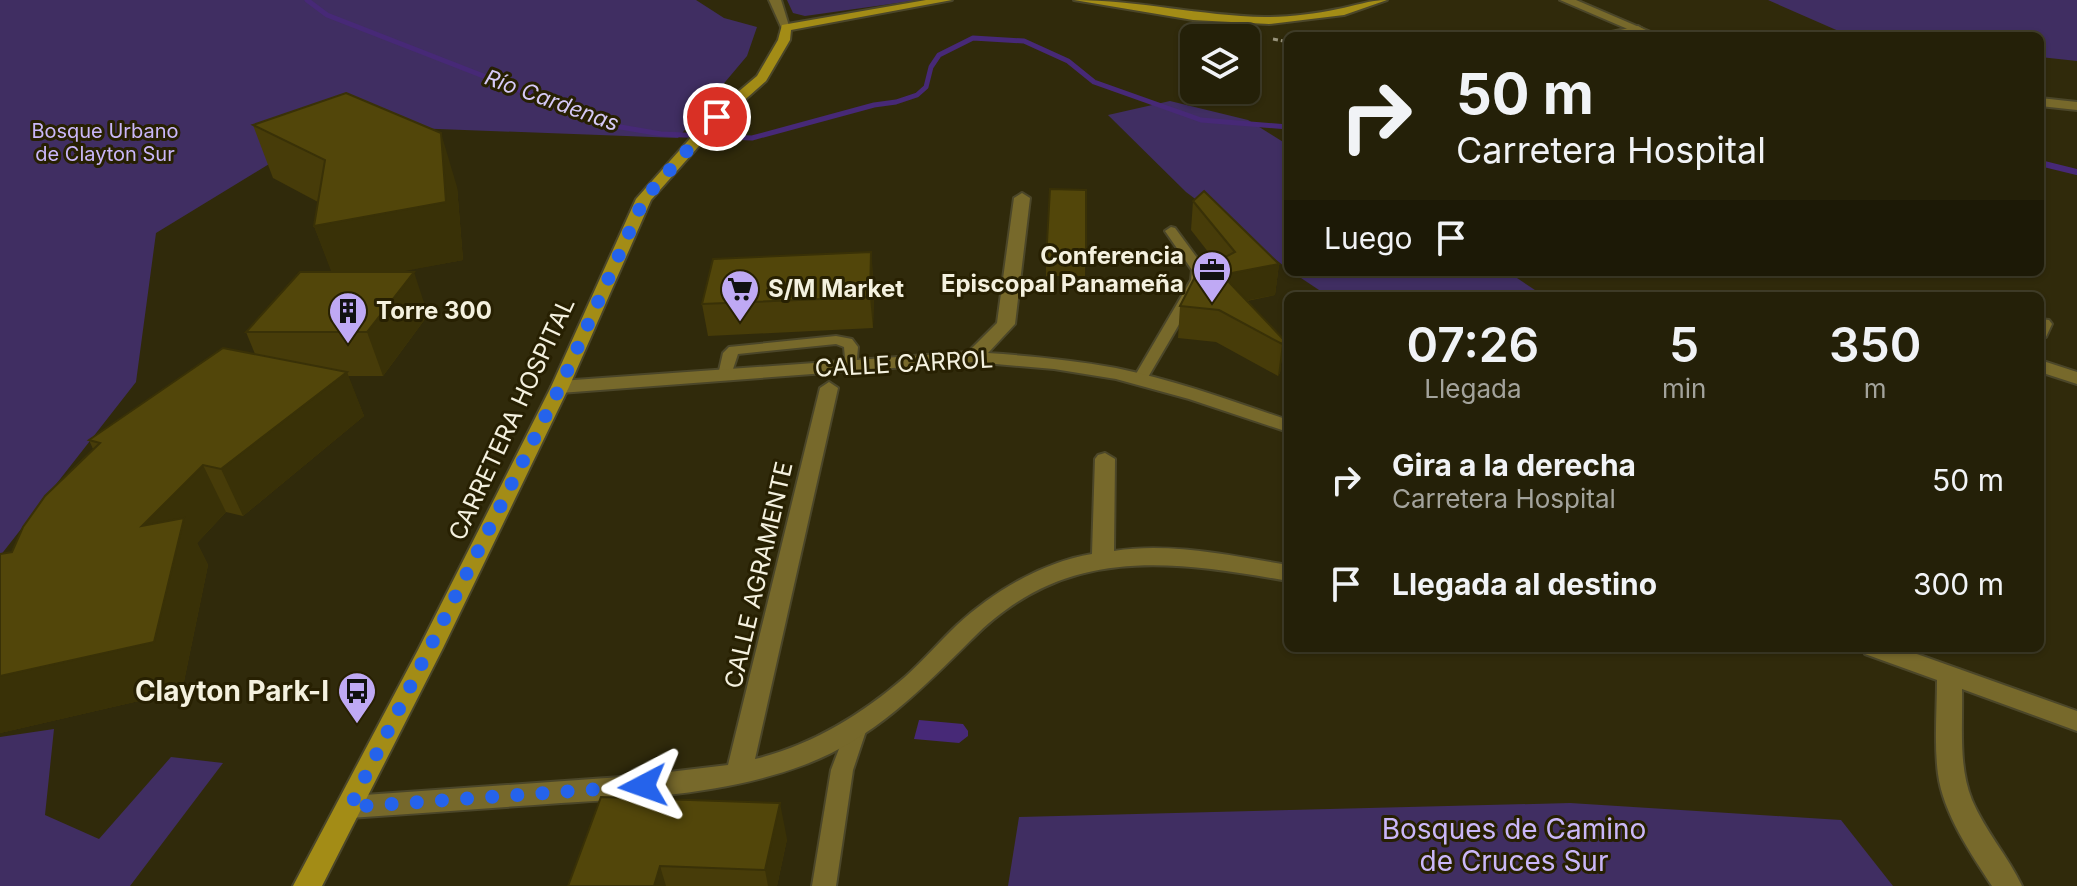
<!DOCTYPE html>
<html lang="es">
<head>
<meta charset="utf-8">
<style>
  :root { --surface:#242008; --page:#302d16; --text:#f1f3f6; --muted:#a3a39c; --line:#413e29 }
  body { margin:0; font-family:Inter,sans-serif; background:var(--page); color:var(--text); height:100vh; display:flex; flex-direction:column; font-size:30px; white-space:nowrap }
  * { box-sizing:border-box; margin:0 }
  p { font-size:26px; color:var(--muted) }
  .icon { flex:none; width:44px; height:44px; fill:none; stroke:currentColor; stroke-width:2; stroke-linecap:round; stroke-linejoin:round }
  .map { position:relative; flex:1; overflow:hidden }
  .drawer { position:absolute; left:1284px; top:292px; width:760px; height:360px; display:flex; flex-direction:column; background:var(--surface); border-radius:12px; box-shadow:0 2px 6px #0004,0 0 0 2px var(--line) }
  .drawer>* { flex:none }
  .banner { position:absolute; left:1284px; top:32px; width:760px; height:244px; border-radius:12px; box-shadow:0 2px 6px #0004,0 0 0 2px var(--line); background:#242008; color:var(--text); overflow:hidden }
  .tools { position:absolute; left:1180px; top:24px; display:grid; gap:16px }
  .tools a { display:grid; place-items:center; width:80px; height:80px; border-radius:12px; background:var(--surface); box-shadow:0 2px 6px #0004,0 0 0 2px var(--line); font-size:40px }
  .pin { position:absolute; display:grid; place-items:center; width:68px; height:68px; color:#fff; margin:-34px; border:4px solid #fff; border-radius:50%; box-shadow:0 2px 8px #0007 }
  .me { position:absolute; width:88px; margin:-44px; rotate:266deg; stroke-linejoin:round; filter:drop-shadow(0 0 6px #0008) }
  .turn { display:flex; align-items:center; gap:28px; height:168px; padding:0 40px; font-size:36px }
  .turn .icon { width:104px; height:104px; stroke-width:2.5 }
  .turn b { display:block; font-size:56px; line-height:68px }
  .then { display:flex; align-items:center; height:76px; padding:0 40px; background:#0003; gap:16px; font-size:30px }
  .eta { display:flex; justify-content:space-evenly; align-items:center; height:136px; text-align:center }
  .eta b { font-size:48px; font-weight:600; line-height:56px }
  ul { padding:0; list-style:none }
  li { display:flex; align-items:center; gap:24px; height:104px; padding:0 40px }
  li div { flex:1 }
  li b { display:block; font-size:30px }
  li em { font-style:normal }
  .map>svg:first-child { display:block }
  .green { fill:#402e62 }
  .water { fill:#472977 }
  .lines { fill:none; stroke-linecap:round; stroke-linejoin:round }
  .stream-far1 { stroke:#472977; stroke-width:5 }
  .stream { stroke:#472977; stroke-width:6 }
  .lane-casing { stroke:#4b4629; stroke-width:4 }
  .street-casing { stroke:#4b4629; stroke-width:4 }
  .secondary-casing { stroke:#4b4629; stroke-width:4 }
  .path { stroke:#98937b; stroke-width:3; stroke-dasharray:5 3; stroke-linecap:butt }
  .lane { fill:#77692b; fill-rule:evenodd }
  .street { fill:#77692b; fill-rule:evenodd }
  .secondary { fill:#a38c16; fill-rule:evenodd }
  .wall { fill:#473c09 }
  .shaded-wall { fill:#393107 }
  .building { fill:#52460a; stroke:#393107; stroke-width:2 }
  .route { stroke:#2563eb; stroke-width:14; stroke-dasharray:0 25.2 }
  .labels { text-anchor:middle; stroke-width:6; stroke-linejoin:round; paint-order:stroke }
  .far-park-label { font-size:20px; fill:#cab7f9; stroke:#272002 }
  .far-water-label { font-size:22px; font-style:italic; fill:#d5c9f6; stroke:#272002 }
  .poi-label { font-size:24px; font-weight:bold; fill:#f4f1df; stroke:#272002; text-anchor:start }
  .street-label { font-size:24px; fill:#f4f1df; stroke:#272002 }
  .near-poi-label { font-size:28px; font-weight:bold; fill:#f4f1df; stroke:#272002; text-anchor:end }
  .near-park-label { font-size:28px; fill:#cab7f9; stroke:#272002 }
</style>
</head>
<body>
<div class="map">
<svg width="2077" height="886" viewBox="0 0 2077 886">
  <rect width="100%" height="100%" fill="#302a0b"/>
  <g class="green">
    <path d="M0,0H696L724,18L757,27L747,56L678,138L333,125L156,233L136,382L0,556Z"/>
    <path d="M787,0H919L805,16L793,13Z"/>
    <path d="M1768,0H2077V61L2040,57V36H1850Z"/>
    <path d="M1170,101L1248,120L1288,145V269L1186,192L1108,115Z"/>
    <path d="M1292,272H1508L1544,296H1328Z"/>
    <path d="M54,729L45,815L99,839L171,757L223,763L130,886H0V737Z"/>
    <path d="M1570,803L1841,820L1893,886H1008L1019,817Z"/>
  </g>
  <path class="water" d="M919,720L963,724L968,731V736L959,743L914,739Z"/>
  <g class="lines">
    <path class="stream-far1" d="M307,0L327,15L609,125L661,134L752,138L874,105L896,102L917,95L926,87L931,67L939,55L973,38L1024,41L1068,61L1094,82L1201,120L1288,127"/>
    <path class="stream" d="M2040,163L2077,172"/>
    <g class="lane-casing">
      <g id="lane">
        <path d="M1638,26L1643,29L1641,31L1615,36H1594Z"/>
        <path d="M1171,227L1175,228L1206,270L1205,280L1147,379L1140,383L1133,379L1191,280L1192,270L1165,231Z"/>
        <path d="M836,336L852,339L858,347L856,369H846L844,347L836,344L738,354L730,378H720L718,375L723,353L729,347Z"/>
        <path d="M858,717L865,719L868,725L853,770L836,886H812L831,770L848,725L851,719Z"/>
      </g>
    </g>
    <g class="street-casing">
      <g id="street">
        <path d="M769,0H781L790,29H782Z"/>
        <path d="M1560,0H1576L1660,36H1644Z"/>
        <path d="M2040,98L2077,102V110L2040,106Z"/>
        <path d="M1022,193L1030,198L1015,324L988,353C1031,356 1074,360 1116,368C1175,380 1232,401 1288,420V432L1189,399L1116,379L1054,369L973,362L560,393L551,387L560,381L968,352L997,323L1014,198Z"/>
        <path d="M2040,319L2049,320L2052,324L2046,337L2040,338Z"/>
        <path d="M2040,360L2077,372V384L2040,372Z"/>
        <path d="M829,382L838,388L755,759C812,745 861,715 905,677C924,660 939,642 957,625C994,591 1043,562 1092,554L1095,459L1098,455L1105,453L1115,459L1114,551C1171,542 1232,556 1288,565V581C1169,560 1065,545 972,639C921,690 873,739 804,765C726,794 643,798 561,803C491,808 420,813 350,818L340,815L336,807L340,799L350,796L635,776L728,765L820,388Z"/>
        <path d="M1862,648H1900L2077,711V731L1962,689C1963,725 1958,766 1972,800C1985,831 2008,856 2022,886H1992C1971,854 1943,813 1938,774C1934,744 1937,711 1937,680L1865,654Z"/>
      </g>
    </g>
    <g class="secondary-casing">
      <g id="secondary">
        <path d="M926,0H952L791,30L790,40L766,81L722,120L651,200L569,387L443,648L322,886H293L419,648L551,387L636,199L712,114L757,76L778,40L782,25Z"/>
        <path d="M1074,0C1138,0 1201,16 1265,17C1290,17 1314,14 1338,9C1355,6 1369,0 1387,0L1344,15L1269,24L1193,20Z"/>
      </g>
    </g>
    <path class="path" d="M1273,39L1288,42"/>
    <use href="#lane" class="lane"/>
    <use href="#street" class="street"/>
    <use href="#secondary" class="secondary"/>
  </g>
  <g class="wall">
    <path d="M253,125L457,187L463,260L396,272L428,315L383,376H348L364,416L243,516L226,512L197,543L208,565L182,691L0,733V554L12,552L93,449L89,440L255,354L246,332L332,272L314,226L318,202L273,178Z"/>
    <path d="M1086,190L1085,276H1046V260Z"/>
    <path d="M1193,201L1279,264L1275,295L1247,301L1284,340L1280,373L1278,376L1216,342L1178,338L1180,306L1216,262L1191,230Z"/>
    <path d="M874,283L873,328L708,336L702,304Z"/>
    <path d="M787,839L777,886H568Z"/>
  </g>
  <g class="shaded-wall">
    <path d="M441,133L457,187L463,260L336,284L314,226Z"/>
    <path d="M871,252L874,283L873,328L870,297Z"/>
    <path d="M1279,264L1275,295L1219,306L1222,275Z"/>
    <path d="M414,272L428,315L383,376L367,332Z"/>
    <path d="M1284,340L1280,373L1278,376L1282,344Z"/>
    <path d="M347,372L364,416L243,516L221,469Z"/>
    <path d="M203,465L226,512L197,543L208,565L182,691L0,733V676L142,526Z"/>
    <path d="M780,803L787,839L777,886H768L765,870Z"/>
    <path d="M660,866L666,886H654Z"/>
  </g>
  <g class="building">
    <path d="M346,93L441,133L446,202L314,226L325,160L253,125Z"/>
    <path d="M1050,189L1086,190V260H1046Z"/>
    <path d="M1204,191L1279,264L1222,275L1284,340L1282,344L1219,310L1180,306L1198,271L1235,252L1193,201Z"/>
    <path d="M871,252L870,297L702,304L713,259Z"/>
    <path d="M300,272H414L367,332H246Z"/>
    <path d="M223,348L347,372L221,469L203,465L142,526L184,518L154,642L0,676V554L12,552L23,527L45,496L100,443L89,440Z"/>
    <path d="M601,797L780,803L765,870L660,866L654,886H568Z"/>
  </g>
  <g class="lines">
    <path class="route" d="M643,786L350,807L560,387L644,199L717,117"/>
  </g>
  <defs>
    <g id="office-pin" transform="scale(2)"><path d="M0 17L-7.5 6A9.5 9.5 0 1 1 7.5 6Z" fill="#bfa9f4" stroke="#272002"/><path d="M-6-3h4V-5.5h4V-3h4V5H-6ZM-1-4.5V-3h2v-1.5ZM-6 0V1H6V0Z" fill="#111"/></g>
    <g id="supermarket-pin" transform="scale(2)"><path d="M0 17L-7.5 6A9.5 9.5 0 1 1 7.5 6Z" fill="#bfa9f4" stroke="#272002"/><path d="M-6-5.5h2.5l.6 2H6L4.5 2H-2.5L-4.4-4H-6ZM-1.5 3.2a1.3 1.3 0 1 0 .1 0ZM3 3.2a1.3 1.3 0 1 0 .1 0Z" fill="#111"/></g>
    <g id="building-pin" transform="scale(2)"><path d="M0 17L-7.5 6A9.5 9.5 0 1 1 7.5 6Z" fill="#bfa9f4" stroke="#272002"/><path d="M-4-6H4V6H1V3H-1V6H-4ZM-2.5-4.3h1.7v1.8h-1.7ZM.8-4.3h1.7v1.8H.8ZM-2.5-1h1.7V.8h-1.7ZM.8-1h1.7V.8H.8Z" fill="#111"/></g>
    <g id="bus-pin" transform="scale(2)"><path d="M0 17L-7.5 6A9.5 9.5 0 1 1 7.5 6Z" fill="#bfa9f4" stroke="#272002"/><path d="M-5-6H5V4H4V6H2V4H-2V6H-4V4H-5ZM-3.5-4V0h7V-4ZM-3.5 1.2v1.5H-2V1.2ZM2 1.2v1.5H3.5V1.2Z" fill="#111"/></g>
  </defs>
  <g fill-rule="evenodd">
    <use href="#office-pin" x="1212" y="270"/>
    <use href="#supermarket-pin" x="740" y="289"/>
    <use href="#building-pin" x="348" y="311"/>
    <use href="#bus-pin" x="357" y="691"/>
  </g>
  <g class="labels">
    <g class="far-park-label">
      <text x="105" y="138">Bosque Urbano<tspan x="105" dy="23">de Clayton Sur</tspan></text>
    </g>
    <g class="far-water-label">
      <text transform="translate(552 100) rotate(20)" y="8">Río Cardenas</text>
    </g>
    <g class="poi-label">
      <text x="1184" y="264" text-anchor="end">Conferencia<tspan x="1184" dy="28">Episcopal Panameña</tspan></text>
      <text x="768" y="297">S/M Market</text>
      <text x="376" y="319">Torre 300</text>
    </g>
    <g class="street-label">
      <text transform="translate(904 364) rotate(-3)" y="8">CALLE CARROL</text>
      <text transform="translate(512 419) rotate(-65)" y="8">CARRETERA HOSPITAL</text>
      <text transform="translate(759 575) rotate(-77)" y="8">CALLE AGRAMENTE</text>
    </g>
    <g class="near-poi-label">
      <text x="329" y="701">Clayton Park-I</text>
    </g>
    <g class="near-park-label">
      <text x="1514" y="839">Bosques de Camino<tspan x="1514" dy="32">de Cruces Sur</tspan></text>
    </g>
  </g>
</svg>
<div class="tools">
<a><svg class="icon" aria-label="layers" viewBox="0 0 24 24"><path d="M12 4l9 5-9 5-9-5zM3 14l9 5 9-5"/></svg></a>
</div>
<div class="pin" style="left:717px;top:117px;background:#d93025"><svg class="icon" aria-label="arrive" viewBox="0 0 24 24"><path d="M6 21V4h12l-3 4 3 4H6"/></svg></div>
<svg class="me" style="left:643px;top:786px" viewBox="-20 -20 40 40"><path d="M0-17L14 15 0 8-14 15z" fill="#2563eb" stroke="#fff" stroke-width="4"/></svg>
<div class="banner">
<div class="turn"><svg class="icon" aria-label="right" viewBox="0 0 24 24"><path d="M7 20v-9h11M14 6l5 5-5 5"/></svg><div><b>50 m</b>Carretera Hospital</div></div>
<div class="then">Luego<svg class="icon" aria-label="arrive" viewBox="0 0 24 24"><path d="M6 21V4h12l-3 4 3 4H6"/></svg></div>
</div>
<section class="drawer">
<div class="eta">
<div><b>07:26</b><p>Llegada</p></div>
<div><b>5</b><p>min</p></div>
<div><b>350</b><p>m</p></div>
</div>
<ul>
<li><svg class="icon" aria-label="right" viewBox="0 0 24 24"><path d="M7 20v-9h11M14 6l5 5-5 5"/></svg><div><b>Gira a la derecha</b><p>Carretera Hospital</p></div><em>50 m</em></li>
<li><svg class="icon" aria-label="arrive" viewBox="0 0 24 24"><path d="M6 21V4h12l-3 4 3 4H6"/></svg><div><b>Llegada al destino</b></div><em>300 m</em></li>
</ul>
</section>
</div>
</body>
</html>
